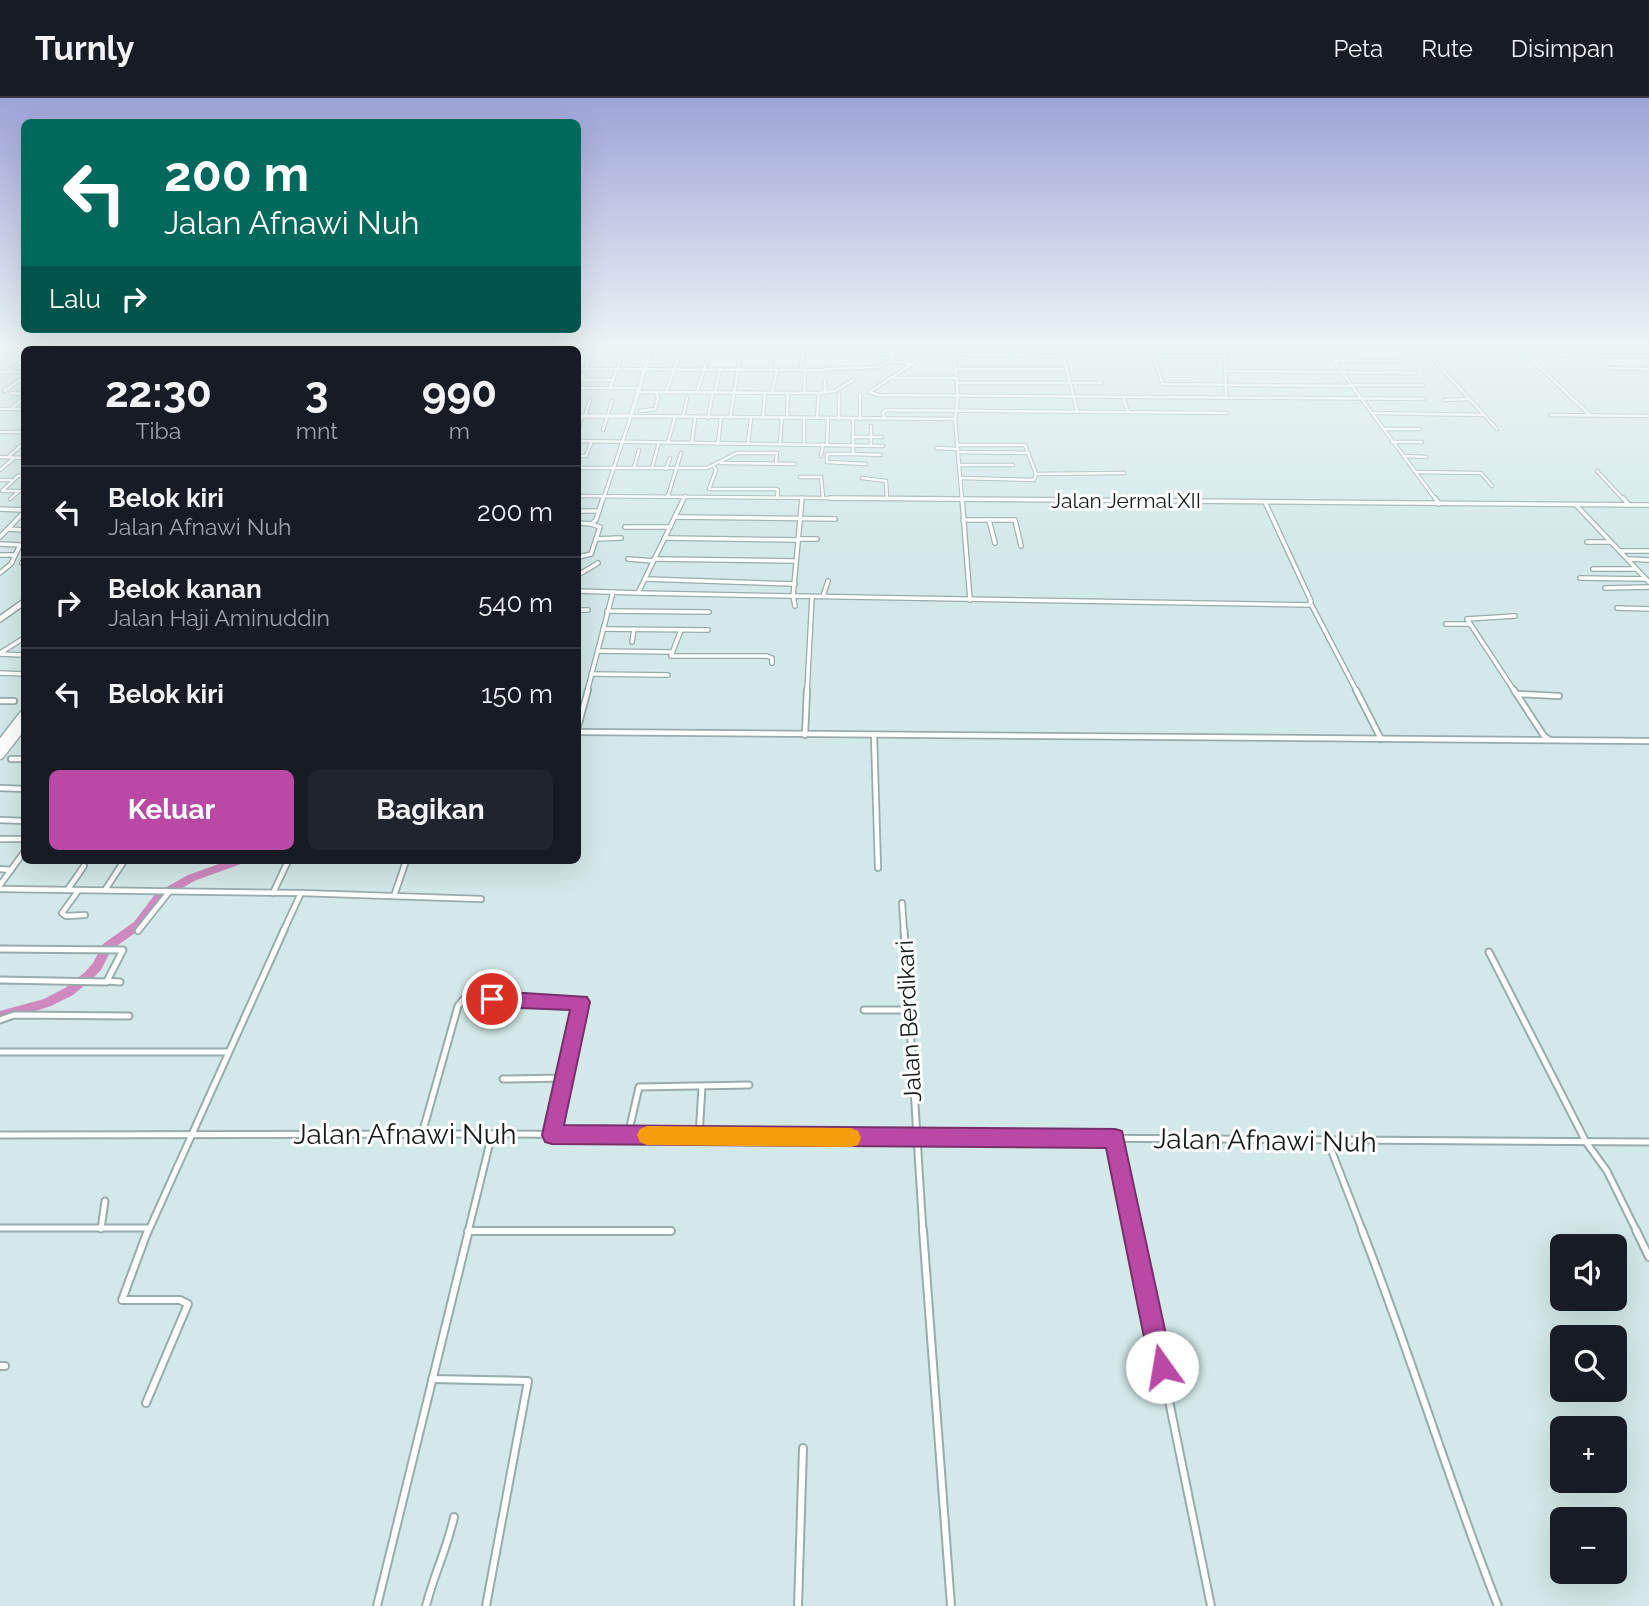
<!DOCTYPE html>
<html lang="id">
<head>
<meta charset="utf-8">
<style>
  :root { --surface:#171b24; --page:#20242c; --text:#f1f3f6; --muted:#9ea1a6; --line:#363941; --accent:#b949a5 }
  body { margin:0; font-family:Raleway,sans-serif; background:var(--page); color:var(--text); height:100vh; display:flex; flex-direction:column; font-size:26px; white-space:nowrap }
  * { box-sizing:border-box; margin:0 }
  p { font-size:23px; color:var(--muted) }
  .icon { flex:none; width:38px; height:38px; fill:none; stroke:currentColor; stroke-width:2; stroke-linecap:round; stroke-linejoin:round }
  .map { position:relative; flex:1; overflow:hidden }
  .side { position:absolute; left:21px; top:248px; width:560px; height:518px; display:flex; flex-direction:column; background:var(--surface); border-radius:10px; box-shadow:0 7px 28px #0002 }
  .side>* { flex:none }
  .guide { position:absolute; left:21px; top:21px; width:560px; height:214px; border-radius:10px; box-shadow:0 7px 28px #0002; background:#00695c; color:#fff; overflow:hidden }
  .controls { position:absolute; left:1550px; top:1136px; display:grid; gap:14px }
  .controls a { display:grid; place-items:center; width:77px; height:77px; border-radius:10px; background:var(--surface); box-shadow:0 7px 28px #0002; font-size:35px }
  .pin { position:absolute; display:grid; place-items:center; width:60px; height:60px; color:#fff; margin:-30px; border:4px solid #fff; border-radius:50%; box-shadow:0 2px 7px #0007 }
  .me { position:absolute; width:77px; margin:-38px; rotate:347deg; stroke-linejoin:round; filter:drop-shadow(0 0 5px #0008) }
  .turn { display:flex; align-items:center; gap:24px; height:147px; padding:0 28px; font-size:32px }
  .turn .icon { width:91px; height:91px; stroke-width:2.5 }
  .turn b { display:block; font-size:49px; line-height:60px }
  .then { display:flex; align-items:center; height:66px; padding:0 28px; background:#0003; gap:14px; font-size:26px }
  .eta { display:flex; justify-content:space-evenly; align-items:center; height:119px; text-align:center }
  .eta b { font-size:42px; font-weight:700; line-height:49px }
  .button { display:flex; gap:14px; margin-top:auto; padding:14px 28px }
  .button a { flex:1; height:80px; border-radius:10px; background:var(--accent); color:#fff; font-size:28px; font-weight:700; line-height:80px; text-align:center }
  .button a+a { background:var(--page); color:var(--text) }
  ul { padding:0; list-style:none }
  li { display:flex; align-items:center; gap:21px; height:91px; padding:0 28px; border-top:2px solid var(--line) }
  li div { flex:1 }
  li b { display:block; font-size:26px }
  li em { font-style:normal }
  header { display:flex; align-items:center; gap:42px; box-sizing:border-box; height:98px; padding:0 35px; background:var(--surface); border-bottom:2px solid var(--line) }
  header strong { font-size:33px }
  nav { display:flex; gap:38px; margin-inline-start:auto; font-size:24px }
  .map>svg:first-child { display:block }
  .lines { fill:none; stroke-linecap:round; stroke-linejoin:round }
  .river { fill:#ce89be; fill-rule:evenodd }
  .minor-far4-casing { stroke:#97acab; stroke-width:4.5 }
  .minor-far3-casing { stroke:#97acab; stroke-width:6 }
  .minor-far2-casing { stroke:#97acab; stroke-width:8 }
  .minor-far1-casing { stroke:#97acab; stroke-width:9 }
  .minor-casing { stroke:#97acab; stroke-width:10 }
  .tertiary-casing { stroke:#97acab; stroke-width:5 }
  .primary-far1-casing { stroke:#97acab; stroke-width:6 }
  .primary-casing { stroke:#97acab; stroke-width:8 }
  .motorway-far1-casing { stroke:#97acab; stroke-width:7 }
  .motorway-casing { stroke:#97acab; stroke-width:11 }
  .minor-far4 { stroke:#fff; stroke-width:2.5 }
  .minor-far3 { stroke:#fff; stroke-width:3.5 }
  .minor-far2 { stroke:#fff; stroke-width:4.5 }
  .minor-far1 { stroke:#fff; stroke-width:5 }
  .minor { stroke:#fff; stroke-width:6 }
  .tertiary { stroke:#fff; stroke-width:3.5 }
  .primary-far1 { stroke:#fff; stroke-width:4.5 }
  .primary { stroke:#fff; stroke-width:5 }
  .motorway-far1 { stroke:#fff; stroke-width:5 }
  .motorway { stroke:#fff; stroke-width:8 }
  .route { fill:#b949a5; stroke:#782f6b; stroke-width:2 }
  .slow { fill:#f59e0b }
  .labels { text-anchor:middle; stroke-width:6; stroke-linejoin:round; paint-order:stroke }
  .far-street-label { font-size:21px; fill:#151d1d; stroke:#fff }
  .street-label { font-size:24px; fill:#151d1d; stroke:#fff }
  .near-street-label { font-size:28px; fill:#151d1d; stroke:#fff }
</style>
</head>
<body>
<header>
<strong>Turnly</strong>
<nav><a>Peta</a><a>Rute</a><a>Disimpan</a></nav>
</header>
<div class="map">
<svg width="1649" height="1508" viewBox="0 0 1649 1508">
  <rect width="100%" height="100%" fill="#d3e8e8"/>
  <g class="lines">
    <path class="river" d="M227,763H243L241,766L194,783L164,801L142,830L111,852L101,872L92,881L73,897L51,908L32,914L9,919L0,923V913L44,901L65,890L85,874L93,865L103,846L134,824L156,795L188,777Z"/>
    <g class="minor-far4-casing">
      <g id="minor-far4">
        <path d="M333,247L367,248"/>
        <path d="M953,247L958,299L955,321L962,402"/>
        <path d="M1061,247L1077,313"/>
        <path d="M1149,247L1153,258H1225"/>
        <path d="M1225,247L1226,300"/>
        <path d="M1322,247L1436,402"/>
        <path d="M1420,247L1497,331"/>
        <path d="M1516,247L1590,317"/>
        <path d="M820,248L829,249L832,256H890L893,258L889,263L912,266L869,294L879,297L1424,301"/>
        <path d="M133,249L135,247"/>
        <path d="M1289,249L1323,251"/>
        <path d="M282,250L303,252"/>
        <path d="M1150,250H1187"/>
        <path d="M0,252H24"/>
        <path d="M58,252L68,247"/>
        <path d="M113,252L119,247"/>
        <path d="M143,252L149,247"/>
        <path d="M156,252L162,247"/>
        <path d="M178,252L183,247"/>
        <path d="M214,252L220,247"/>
        <path d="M230,252L235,247"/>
        <path d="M243,252L245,247"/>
        <path d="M312,252L317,247"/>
        <path d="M322,252L327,247L333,248"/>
        <path d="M1225,252H1262"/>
        <path d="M1325,253L1394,252"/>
        <path d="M891,256L898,250"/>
        <path d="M954,256L1063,258"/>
        <path d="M1526,257L1649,258"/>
        <path d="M1153,258L1163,286L1352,288"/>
        <path d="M1334,263H1399"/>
        <path d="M0,265L7,260"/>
        <path d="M912,266L918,261L922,251"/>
        <path d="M1606,270L1649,271"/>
        <path d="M578,271L827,272"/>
        <path d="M825,271L879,269L889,263"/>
        <path d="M956,271H1066"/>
        <path d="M770,272L773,247"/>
        <path d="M801,272L803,253"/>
        <path d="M8,273L23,263"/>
        <path d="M1225,273L1415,275"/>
        <path d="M0,274H24"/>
        <path d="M892,280H956"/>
        <path d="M581,282H614"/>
        <path d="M825,283V294"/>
        <path d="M957,285H1102"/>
        <path d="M1351,287H1423"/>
        <path d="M578,290H639"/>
        <path d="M578,290L595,247"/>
        <path d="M610,290L626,247"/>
        <path d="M4,293L24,279"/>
        <path d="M638,294L819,295L835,293L853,282"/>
        <path d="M666,294L683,247"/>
        <path d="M697,294L712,247"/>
        <path d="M715,294L720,271"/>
        <path d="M11,295L24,296"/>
        <path d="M772,295L777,272"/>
        <path d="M804,295L805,272"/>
        <path d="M839,296V321"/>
        <path d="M860,297V321"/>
        <path d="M1123,299L1128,314"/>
        <path d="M1445,302L1469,301"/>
        <path d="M12,310L24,300"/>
        <path d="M0,311H24"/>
        <path d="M640,313L655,311L658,300L656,294"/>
        <path d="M1372,315L1483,317"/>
        <path d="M1551,317L1649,318"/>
        <path d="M585,318L590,302"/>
        <path d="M683,319L687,300"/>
        <path d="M708,320L713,294"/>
        <path d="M730,320L742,247"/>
        <path d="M763,320L765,295"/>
        <path d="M787,320L788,295"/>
        <path d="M804,320V345"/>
        <path d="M817,320L819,295"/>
        <path d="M853,321V356H827V364L866,366"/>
        <path d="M884,321L883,314L886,312L1227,315"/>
        <path d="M871,328V348"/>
        <path d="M1383,331H1420"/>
        <path d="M603,332L612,303"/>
        <path d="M578,333L582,318"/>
        <path d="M0,334H24"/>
        <path d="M853,339H882"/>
        <path d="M578,343L883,348"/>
        <path d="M668,344L675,319"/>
        <path d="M692,344L695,320"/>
        <path d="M1392,344H1422"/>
        <path d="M718,345L721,320"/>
        <path d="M748,345L751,320"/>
        <path d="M780,345L782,320"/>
        <path d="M827,346L828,320"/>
        <path d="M957,347H1025L1036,376"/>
        <path d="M936,350L958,351"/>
        <path d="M959,354L1029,355"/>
        <path d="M853,356L881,357"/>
        <path d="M578,358H586L592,343"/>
        <path d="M821,358L823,346"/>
        <path d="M1403,358L1426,359"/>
        <path d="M0,359L24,360"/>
        <path d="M8,359L24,345"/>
        <path d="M721,365L795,366"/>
        <path d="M960,367H1013"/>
        <path d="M714,369L716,372L709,391H775L778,392L777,400"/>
        <path d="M578,370H707L737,355H777L776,365"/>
        <path d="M634,370L639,352"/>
        <path d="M652,370L659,344"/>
        <path d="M666,371L670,360"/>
        <path d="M0,372L14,360"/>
        <path d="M1597,373L1624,402"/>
        <path d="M1416,374L1481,375L1492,388"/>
        <path d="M24,377L18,378L2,393H24"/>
        <path d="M800,379H821L823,400"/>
        <path d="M862,380L886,383L887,401"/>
        <path d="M961,380L1034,382L1036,376L1124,375"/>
        <path d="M0,382H11"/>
        <path d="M578,398L1038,402"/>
        <path d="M668,398L681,355"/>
        <path d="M10,401L18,394"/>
        <path d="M603,402L631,318L955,321"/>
        <path d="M683,402L685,398"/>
      </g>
    </g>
    <g class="minor-far3-casing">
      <g id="minor-far3">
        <path d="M830,400L1649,407"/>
        <path d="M962,400L970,502"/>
        <path d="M1435,400L1439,406"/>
        <path d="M1623,400L1629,407"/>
        <path d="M1576,407L1649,484"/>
        <path d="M0,411L24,412"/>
        <path d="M578,417L580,413H598"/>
        <path d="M676,419L835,421"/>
        <path d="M963,422H1015L1021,448"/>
        <path d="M989,422L995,445"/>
        <path d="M578,425L591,426L596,422L603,400"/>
        <path d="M625,429H670"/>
        <path d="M8,431L24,432"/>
        <path d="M0,439L24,414"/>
        <path d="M666,440L798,442"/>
        <path d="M596,441L621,440"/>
        <path d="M798,441H817"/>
        <path d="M1587,444H1609"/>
        <path d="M0,446L20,447L11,466L0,475"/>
        <path d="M1620,453H1649"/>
        <path d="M0,457H14"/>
        <path d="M578,459L591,456L600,429L591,426"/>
        <path d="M628,461L653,463"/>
        <path d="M654,461L796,463"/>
        <path d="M1628,461L1649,462"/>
        <path d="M22,465L24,461"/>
        <path d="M1593,471H1636"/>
        <path d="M578,477L598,465"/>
        <path d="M1580,480L1646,481"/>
        <path d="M645,481L795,486"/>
        <path d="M1605,490L1649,489"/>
        <path d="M578,493L638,495L684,400"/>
        <path d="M638,495L793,498L802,400"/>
        <path d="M823,498L828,483"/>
        <path d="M1311,506L1357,594"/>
        <path d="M795,508L793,498L1309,507L1311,503L1265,404"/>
        <path d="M1617,510L1649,511"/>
        <path d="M578,512H588"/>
        <path d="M607,513L709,514"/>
        <path d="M1446,526H1469"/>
        <path d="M603,531L708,532"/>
        <path d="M681,532L671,558H767L772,560V565"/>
        <path d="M632,544L634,531"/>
        <path d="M598,553L671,554"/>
        <path d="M0,555L24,540"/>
        <path d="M0,556L24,557"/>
        <path d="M0,575L24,576"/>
        <path d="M591,576L668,577"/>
        <path d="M587,594L613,494"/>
        <path d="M807,594L812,499"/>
        <path d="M1515,594L1467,521L1515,518"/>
      </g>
    </g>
    <g class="minor-far2-casing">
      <g id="minor-far2">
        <path d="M1356,592L1381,641"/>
        <path d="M1514,592L1544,638L1550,642"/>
        <path d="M1517,596L1559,598"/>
        <path d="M0,603H14"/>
        <path d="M578,629L588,592"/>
        <path d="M578,634L1649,643"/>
        <path d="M805,637L807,592"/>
        <path d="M874,637L878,770"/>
        <path d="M11,661H24"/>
        <path d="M0,690L24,691"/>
        <path d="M0,722L24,723"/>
        <path d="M0,741H24"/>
        <path d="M0,771L11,772"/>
        <path d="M0,787L24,754"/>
        <path d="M0,791L301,795L481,801"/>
        <path d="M68,791L84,768"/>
        <path d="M105,792L124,763"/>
        <path d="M78,793L62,815L66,818L85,817"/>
        <path d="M273,795L288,763"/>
        <path d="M394,798L406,763"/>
        <path d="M902,805L904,834"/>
        <path d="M138,833L169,794"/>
        <path d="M283,834L301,795"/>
      </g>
    </g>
    <g class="minor-far1-casing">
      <g id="minor-far1">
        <path d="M904,832L923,1134"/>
        <path d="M0,851L123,852L107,883L120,884"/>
        <path d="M1489,854L1586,1044L1607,1073L1637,1134"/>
        <path d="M0,882L107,884"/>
        <path d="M864,912H910"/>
        <path d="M0,922L14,917L129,918"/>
        <path d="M0,954H228"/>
        <path d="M503,981L565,980"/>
        <path d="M422,1036L458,908L464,901L469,900L581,904L552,1037"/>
        <path d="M0,1037L492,1036L1649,1044"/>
        <path d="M628,1037L639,989L749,987"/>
        <path d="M699,1038L702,989"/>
        <path d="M1115,1040L1134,1134"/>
        <path d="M1327,1041L1363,1134"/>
        <path d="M0,1130H149"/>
        <path d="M101,1131L105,1103"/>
        <path d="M468,1133H671"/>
        <path d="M148,1134L284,832"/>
        <path d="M468,1134L492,1036"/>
      </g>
    </g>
    <g class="minor-casing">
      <g id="minor">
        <path d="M923,1132L951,1508"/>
        <path d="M1134,1132L1211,1508"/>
        <path d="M1362,1132C1411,1257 1449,1384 1498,1508"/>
        <path d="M1636,1132L1649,1159"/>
        <path d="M468,1133H671"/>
        <path d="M0,1268H5"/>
        <path d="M432,1281L528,1283L486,1508"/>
        <path d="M146,1305L188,1206L180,1202H122L148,1132"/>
        <path d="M377,1508L469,1132"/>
        <path d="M426,1508C434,1476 447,1451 454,1419"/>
        <path d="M798,1508L803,1350"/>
      </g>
    </g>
    <g class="tertiary-casing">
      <g id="tertiary">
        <path d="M469,248L821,247"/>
        <path d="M578,318H631L652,247"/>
      </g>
    </g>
    <g class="primary-far1-casing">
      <path id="primary-far1" d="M462,252L470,247"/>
    </g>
    <g class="primary-casing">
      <path id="primary" d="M0,521L24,504"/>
    </g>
    <g class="motorway-far1-casing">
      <path id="motorway-far1" d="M261,252L264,247"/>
    </g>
    <g class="motorway-casing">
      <g id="motorway">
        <path d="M0,647L24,616"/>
        <path d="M0,657L24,626"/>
      </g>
    </g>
    <use href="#minor-far4" class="minor-far4"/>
    <use href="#minor-far3" class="minor-far3"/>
    <use href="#minor-far2" class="minor-far2"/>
    <use href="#minor-far1" class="minor-far1"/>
    <use href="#minor" class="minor"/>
    <use href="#tertiary" class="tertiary"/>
    <use href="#primary-far1" class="primary-far1"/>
    <use href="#primary" class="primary"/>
    <use href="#motorway-far1" class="motorway-far1"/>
    <use href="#motorway" class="motorway"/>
  </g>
  <linearGradient id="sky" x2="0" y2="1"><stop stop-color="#9da3d7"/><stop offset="0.54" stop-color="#ebf5f5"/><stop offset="1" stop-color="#ebf5f5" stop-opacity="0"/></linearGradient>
  <rect width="1649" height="458" fill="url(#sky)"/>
  <path class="route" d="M492,893L587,899L590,904L564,1027L1115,1031L1122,1033L1173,1269L1170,1278L1162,1281L1154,1278L1150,1269L1106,1050L552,1046L545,1044L542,1037L570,912L492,909L486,907L483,901L486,896Z"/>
  <path class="slow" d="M647,1028L851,1030L858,1033L861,1040L858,1047L851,1049L647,1047L640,1044L637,1037L640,1031Z"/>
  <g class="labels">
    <g class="far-street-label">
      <text x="1126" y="410">Jalan Jermal XII</text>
    </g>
    <g class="street-label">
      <text transform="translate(909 923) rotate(-93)" y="8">Jalan Berdikari</text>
    </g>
    <g class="near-street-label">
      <text x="405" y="1046">Jalan Afnawi Nuh</text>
      <text transform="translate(1265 1042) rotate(1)" y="10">Jalan Afnawi Nuh</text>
    </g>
  </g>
</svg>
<div class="controls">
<a><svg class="icon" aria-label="sound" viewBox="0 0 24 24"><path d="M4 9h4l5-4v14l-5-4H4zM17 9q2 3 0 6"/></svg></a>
<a><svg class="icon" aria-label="search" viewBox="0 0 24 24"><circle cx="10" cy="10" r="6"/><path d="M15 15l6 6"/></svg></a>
<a>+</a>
<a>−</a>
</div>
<div class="pin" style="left:492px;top:901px;background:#d93025"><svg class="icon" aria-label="arrive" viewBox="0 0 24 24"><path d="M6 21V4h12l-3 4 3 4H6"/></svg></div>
<svg class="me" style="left:1162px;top:1269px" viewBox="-20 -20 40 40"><circle r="19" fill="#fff"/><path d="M0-13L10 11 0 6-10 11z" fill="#b949a5"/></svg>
<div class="guide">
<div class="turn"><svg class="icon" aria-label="left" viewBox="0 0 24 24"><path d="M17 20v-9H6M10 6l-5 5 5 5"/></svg><div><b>200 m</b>Jalan Afnawi Nuh</div></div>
<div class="then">Lalu<svg class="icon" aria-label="right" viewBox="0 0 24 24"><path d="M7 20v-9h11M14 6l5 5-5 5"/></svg></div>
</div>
<section class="side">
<div class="eta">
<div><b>22:30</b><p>Tiba</p></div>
<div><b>3</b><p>mnt</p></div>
<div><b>990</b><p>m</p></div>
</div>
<ul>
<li><svg class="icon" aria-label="left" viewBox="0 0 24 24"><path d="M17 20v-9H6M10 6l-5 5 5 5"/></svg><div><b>Belok kiri</b><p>Jalan Afnawi Nuh</p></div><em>200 m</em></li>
<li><svg class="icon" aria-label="right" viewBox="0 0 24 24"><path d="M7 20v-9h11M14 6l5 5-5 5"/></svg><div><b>Belok kanan</b><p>Jalan Haji Aminuddin</p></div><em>540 m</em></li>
<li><svg class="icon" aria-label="left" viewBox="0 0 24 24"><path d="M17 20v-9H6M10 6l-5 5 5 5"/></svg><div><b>Belok kiri</b></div><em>150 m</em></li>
</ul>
<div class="button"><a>Keluar</a><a>Bagikan</a></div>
</section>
</div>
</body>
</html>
